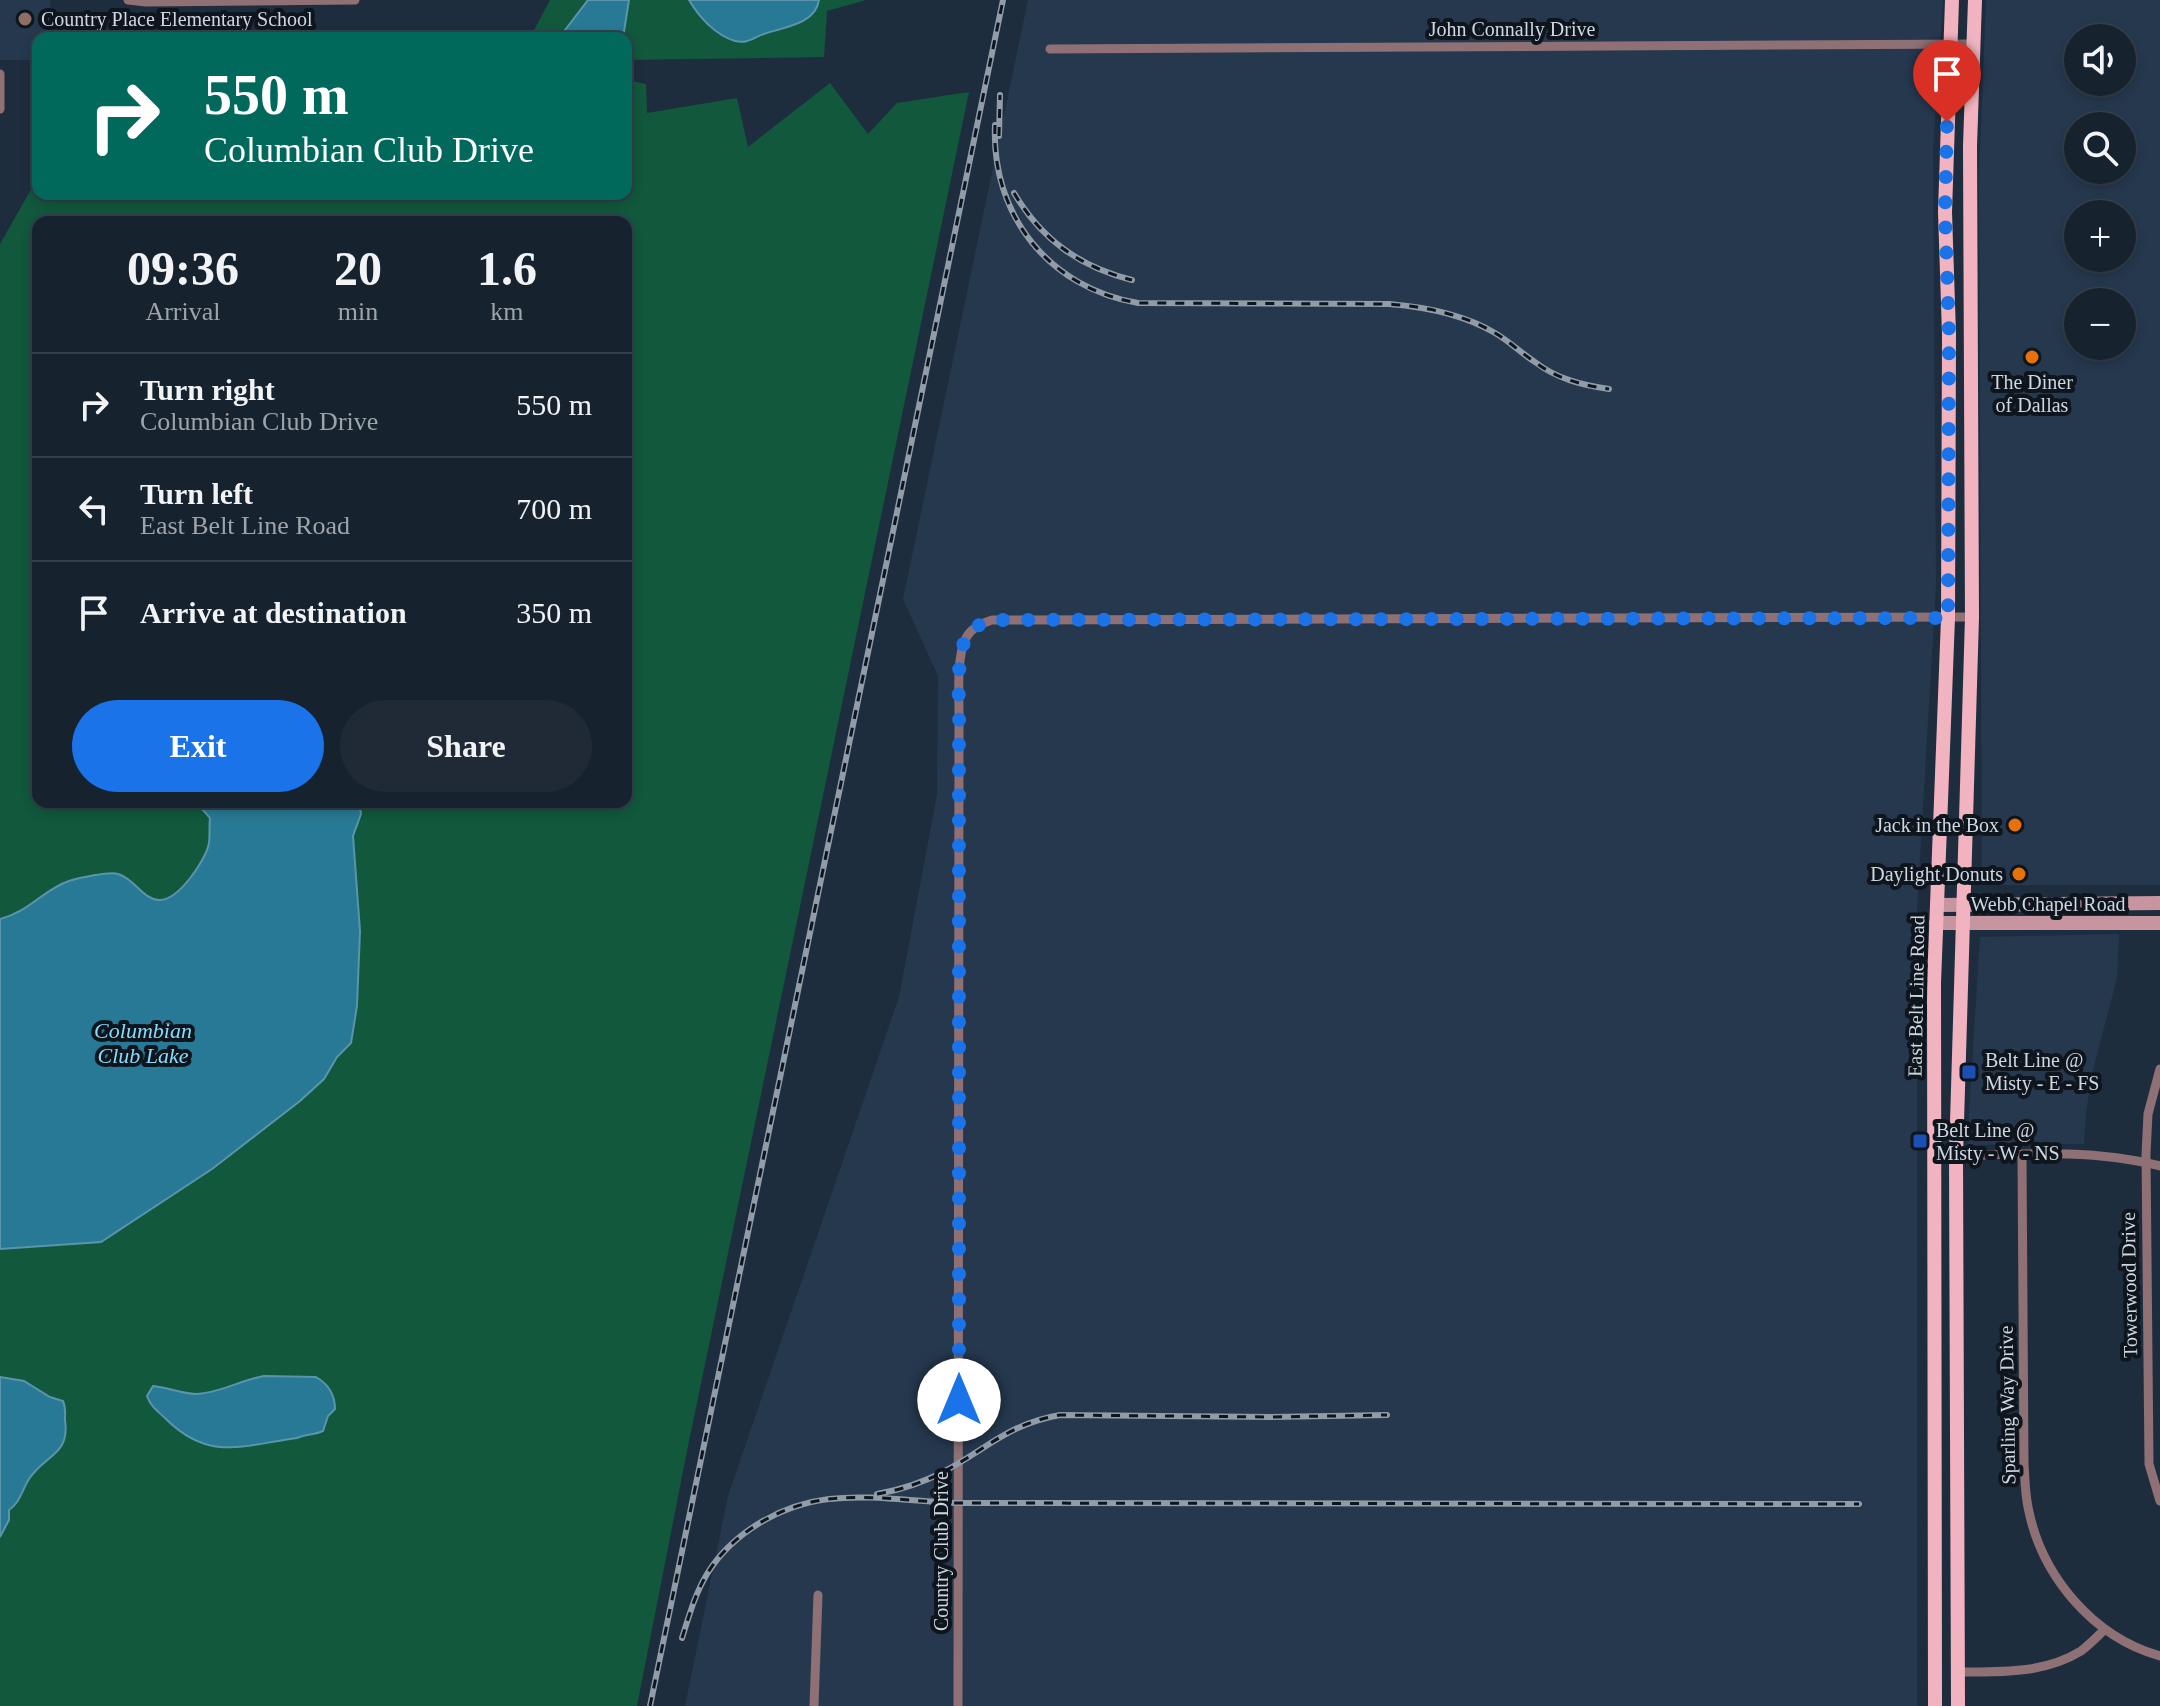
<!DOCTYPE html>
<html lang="en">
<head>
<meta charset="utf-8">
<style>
  :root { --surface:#16222e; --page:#1f2a36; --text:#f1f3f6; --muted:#9ea4aa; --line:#353f4a; --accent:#1a73e8 }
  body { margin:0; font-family:"Times New Roman",serif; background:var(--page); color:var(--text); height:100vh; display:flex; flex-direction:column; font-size:30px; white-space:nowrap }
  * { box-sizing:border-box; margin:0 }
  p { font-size:26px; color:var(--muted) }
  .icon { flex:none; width:44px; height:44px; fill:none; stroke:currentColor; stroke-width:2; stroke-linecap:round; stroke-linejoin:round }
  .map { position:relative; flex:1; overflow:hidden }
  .side { position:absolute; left:32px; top:216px; width:600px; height:592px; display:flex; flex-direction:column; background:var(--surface); border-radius:16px; box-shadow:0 4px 12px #0003,0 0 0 2px var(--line) }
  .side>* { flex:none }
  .banner { position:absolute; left:32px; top:32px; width:600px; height:168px; border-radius:16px; box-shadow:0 4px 12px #0003,0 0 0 2px var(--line); background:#00695c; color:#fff; overflow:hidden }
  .controls { position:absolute; left:2064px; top:24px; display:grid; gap:16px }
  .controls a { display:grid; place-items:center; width:72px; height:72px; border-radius:50%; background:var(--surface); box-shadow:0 4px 12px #0003,0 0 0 2px var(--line); font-size:40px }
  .pin { position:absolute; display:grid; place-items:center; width:68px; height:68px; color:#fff; margin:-82px -34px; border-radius:50% 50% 50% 0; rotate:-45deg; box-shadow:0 0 8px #0007 }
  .pin .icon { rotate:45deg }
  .me { position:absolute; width:88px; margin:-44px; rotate:0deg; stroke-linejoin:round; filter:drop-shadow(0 0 6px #0008) }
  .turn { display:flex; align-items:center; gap:28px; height:168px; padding:0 40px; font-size:36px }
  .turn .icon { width:104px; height:104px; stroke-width:2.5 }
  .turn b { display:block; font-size:56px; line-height:68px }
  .eta { display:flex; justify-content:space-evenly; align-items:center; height:136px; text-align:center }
  .eta b { font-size:48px; font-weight:800; line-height:56px }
  .button { display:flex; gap:16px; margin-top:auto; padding:16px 40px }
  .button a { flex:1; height:92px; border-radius:48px; background:var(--accent); color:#fff; font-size:32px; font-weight:800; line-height:92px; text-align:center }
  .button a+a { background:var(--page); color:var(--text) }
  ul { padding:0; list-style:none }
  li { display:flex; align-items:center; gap:24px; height:104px; padding:0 40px; border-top:2px solid var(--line) }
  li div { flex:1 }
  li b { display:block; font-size:30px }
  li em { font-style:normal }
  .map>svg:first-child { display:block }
  .built { fill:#25384e; fill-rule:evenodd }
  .green { fill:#11583d; fill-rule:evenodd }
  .water { fill:#287995; stroke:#5a95ac; stroke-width:2 }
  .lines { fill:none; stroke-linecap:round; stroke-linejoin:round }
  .stream { stroke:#5a95ac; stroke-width:3 }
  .street { stroke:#8e7075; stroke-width:9 }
  .secondary { stroke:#c6959f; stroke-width:14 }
  .primary { stroke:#f1b3bf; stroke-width:14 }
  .rail-casing { stroke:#919ca9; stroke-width:6 }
  .rail { stroke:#0e151d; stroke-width:3; stroke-dasharray:9; stroke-linecap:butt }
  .route { stroke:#1a73e8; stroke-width:14; stroke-dasharray:0 25.2 }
  .education-dot { fill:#8d6e63; stroke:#0e151d; stroke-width:3 }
  .food-dot { fill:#e8710a; stroke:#0e151d; stroke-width:3 }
  .transit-dot { fill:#1a4fb4; stroke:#0e151d; stroke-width:3 }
  .labels { text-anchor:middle; stroke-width:8; stroke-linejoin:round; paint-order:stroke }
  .poi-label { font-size:20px; fill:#ced7e2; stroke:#0e151d; text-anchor:start }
  .street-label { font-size:20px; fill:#ced7e2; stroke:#0e151d }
  .water-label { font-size:22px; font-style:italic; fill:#87dcfd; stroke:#0e151d }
</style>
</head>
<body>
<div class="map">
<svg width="2160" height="1706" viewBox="0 0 2160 1706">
  <rect width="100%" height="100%" fill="#1e2d3e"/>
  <g class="built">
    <path d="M0,0H50V38H38V60H0Z"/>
    <path d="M1028,0H1943L1933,149L1936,586L1917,909V1706H685L728,1496L899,997L937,795L938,676L903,599Z"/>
    <path d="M1986,0H2160V885H1982L1979,177ZM2078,38H2122V82H2078ZM2078,126H2122V170H2078ZM2078,214H2122V258H2078ZM2078,302H2122V346H2078Z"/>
    <path d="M2119,934L2117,978L2093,1070L2086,1112L2084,1144L1967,1145L1980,937Z"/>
  </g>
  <g class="green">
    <path d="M550,0H866L827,11L824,57L626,60V38H530Z"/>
    <path d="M626,80L646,84L647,113L737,98L748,147L830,83L868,134L897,103L969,92L687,1451L637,1706H0V244L38,177V194H626ZM38,222H626V802H38Z"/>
  </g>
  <g class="water">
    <path d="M588,0H629L623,38H559Z"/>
    <path d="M689,0H819C815,25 783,27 764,34C753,38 747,44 735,41C715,35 699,17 689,0Z"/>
    <path d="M196,802H359L361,814L353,836L360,931L357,1006L351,1043L337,1057L324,1079L300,1101L212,1169L101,1242L0,1249V919C29,912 44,889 69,881C78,878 110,871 118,874C134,878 142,899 159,900C178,901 206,860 209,843C210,835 209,826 210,818Z"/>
    <path d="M264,1376L316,1377C328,1384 335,1395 335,1409L328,1416L323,1431C314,1435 306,1434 297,1438C244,1445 210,1462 167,1420C159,1412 150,1406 147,1396L153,1386C167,1387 181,1394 196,1394C220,1393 241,1380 264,1376Z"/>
    <path d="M0,1377L24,1381L50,1397L63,1401C66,1408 65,1412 65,1420C70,1455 46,1454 29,1479C22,1490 20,1503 9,1510V1520L0,1537Z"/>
  </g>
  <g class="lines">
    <path class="stream" d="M626,545L631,541V533"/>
    <g class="street">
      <path d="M128,0L146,2L355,0"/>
      <path d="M1050,49L1974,44"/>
      <path d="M0,74V109"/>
      <path d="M2160,1069L2148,1114L2146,1154L2149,1464L2160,1501"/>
      <path d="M2022,1155L2024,1464C2025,1478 2025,1493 2028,1507C2041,1576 2093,1637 2160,1656"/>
      <path d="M1933,1157C2008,1155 2087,1147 2160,1166"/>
      <path d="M1958,1672C1999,1672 2044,1674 2081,1651C2089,1645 2097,1637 2104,1630"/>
      <path d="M814,1706L818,1595"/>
      <path d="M958,1706L959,729C960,704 955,659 966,638C971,628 982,623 992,620L1972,617"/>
    </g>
    <g class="secondary">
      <path d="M1937,905L2160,903"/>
      <path d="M1936,923H2160"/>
    </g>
    <g class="primary">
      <path d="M1935,1706L1934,983L1948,618L1949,334L1945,212L1952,0"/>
      <path d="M1958,1706L1956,1156L1972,617L1970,146L1975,0"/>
    </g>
    <g class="rail-casing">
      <g id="rail">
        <path d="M995,125C991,215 1049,288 1138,303L1389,304C1426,307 1463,314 1495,333C1509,341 1521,353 1535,362C1557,379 1582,385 1609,389"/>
        <path d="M999,136L1000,95"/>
        <path d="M1014,193C1042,240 1080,267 1132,280"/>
        <path d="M877,1494C900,1490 922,1483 943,1472C987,1449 1008,1424 1060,1415L1271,1417L1387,1415"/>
        <path d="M682,1638C689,1616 695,1594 707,1574C732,1533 780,1505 829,1499C871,1494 916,1502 958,1503L1859,1504"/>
        <path d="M650,1706L1003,0"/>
      </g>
    </g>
    <use href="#rail" class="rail"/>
  </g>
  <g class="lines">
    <path class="route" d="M959,1400V729C960,704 955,660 966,638C971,628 982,623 992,620L1948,618L1949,334L1945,212L1947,122"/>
  </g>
  <circle class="education-dot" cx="25" cy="19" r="8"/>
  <g class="food-dot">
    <circle cx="2032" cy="357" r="8"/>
    <circle cx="2015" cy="825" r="8"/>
    <circle cx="2019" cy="874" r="8"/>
  </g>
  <g class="transit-dot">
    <rect x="1961" y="1064" width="16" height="16" rx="4"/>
    <rect x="1912" y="1133" width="16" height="16" rx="4"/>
  </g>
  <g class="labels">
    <g class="poi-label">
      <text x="41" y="26">Country Place Elementary School</text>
      <text x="2032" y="389" text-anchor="middle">The Diner<tspan x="2032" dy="23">of Dallas</tspan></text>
      <text x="1999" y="832" text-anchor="end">Jack in the Box</text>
      <text x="2003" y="881" text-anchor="end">Daylight Donuts</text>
      <text x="1985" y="1067">Belt Line @<tspan x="1985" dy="23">Misty - E - FS</tspan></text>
      <text x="1936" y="1137">Belt Line @<tspan x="1936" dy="23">Misty - W - NS</tspan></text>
    </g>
    <g class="street-label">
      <text x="1512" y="36">John Connally Drive</text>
      <text x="2048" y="911">Webb Chapel Road</text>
      <text transform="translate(1916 996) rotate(-89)" y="7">East Belt Line Road</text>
      <text transform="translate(2129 1285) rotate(-91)" y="7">Towerwood Drive</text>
      <text transform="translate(2007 1405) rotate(-91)" y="7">Sparling Way Drive</text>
      <text transform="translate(941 1551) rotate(-90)" y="7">Country Club Drive</text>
    </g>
    <g class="water-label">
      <text x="143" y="1038">Columbian<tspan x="143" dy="25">Club Lake</tspan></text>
    </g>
  </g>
</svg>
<div class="controls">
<a><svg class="icon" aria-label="sound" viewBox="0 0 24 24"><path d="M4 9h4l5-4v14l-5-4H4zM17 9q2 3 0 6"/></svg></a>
<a><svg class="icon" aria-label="search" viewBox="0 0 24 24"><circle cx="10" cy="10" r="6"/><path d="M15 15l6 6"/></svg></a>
<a>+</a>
<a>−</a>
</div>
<div class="pin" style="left:1947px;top:122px;background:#d93025"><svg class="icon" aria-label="arrive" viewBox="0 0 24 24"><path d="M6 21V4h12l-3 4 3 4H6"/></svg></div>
<svg class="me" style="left:959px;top:1400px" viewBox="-20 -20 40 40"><circle r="19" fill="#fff"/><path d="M0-13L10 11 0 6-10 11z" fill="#1a73e8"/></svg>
<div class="banner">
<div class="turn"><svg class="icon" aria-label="right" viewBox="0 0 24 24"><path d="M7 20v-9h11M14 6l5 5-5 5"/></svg><div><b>550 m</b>Columbian Club Drive</div></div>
</div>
<section class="side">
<div class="eta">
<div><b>09:36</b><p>Arrival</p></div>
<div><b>20</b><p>min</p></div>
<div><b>1.6</b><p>km</p></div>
</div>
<ul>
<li><svg class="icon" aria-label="right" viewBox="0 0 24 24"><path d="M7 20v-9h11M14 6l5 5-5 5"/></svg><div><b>Turn right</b><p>Columbian Club Drive</p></div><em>550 m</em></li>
<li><svg class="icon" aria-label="left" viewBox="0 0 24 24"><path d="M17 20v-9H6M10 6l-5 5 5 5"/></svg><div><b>Turn left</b><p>East Belt Line Road</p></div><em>700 m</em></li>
<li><svg class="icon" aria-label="arrive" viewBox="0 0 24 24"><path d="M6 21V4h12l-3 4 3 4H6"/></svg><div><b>Arrive at destination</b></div><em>350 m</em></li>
</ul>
<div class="button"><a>Exit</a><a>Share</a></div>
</section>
</div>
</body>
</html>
